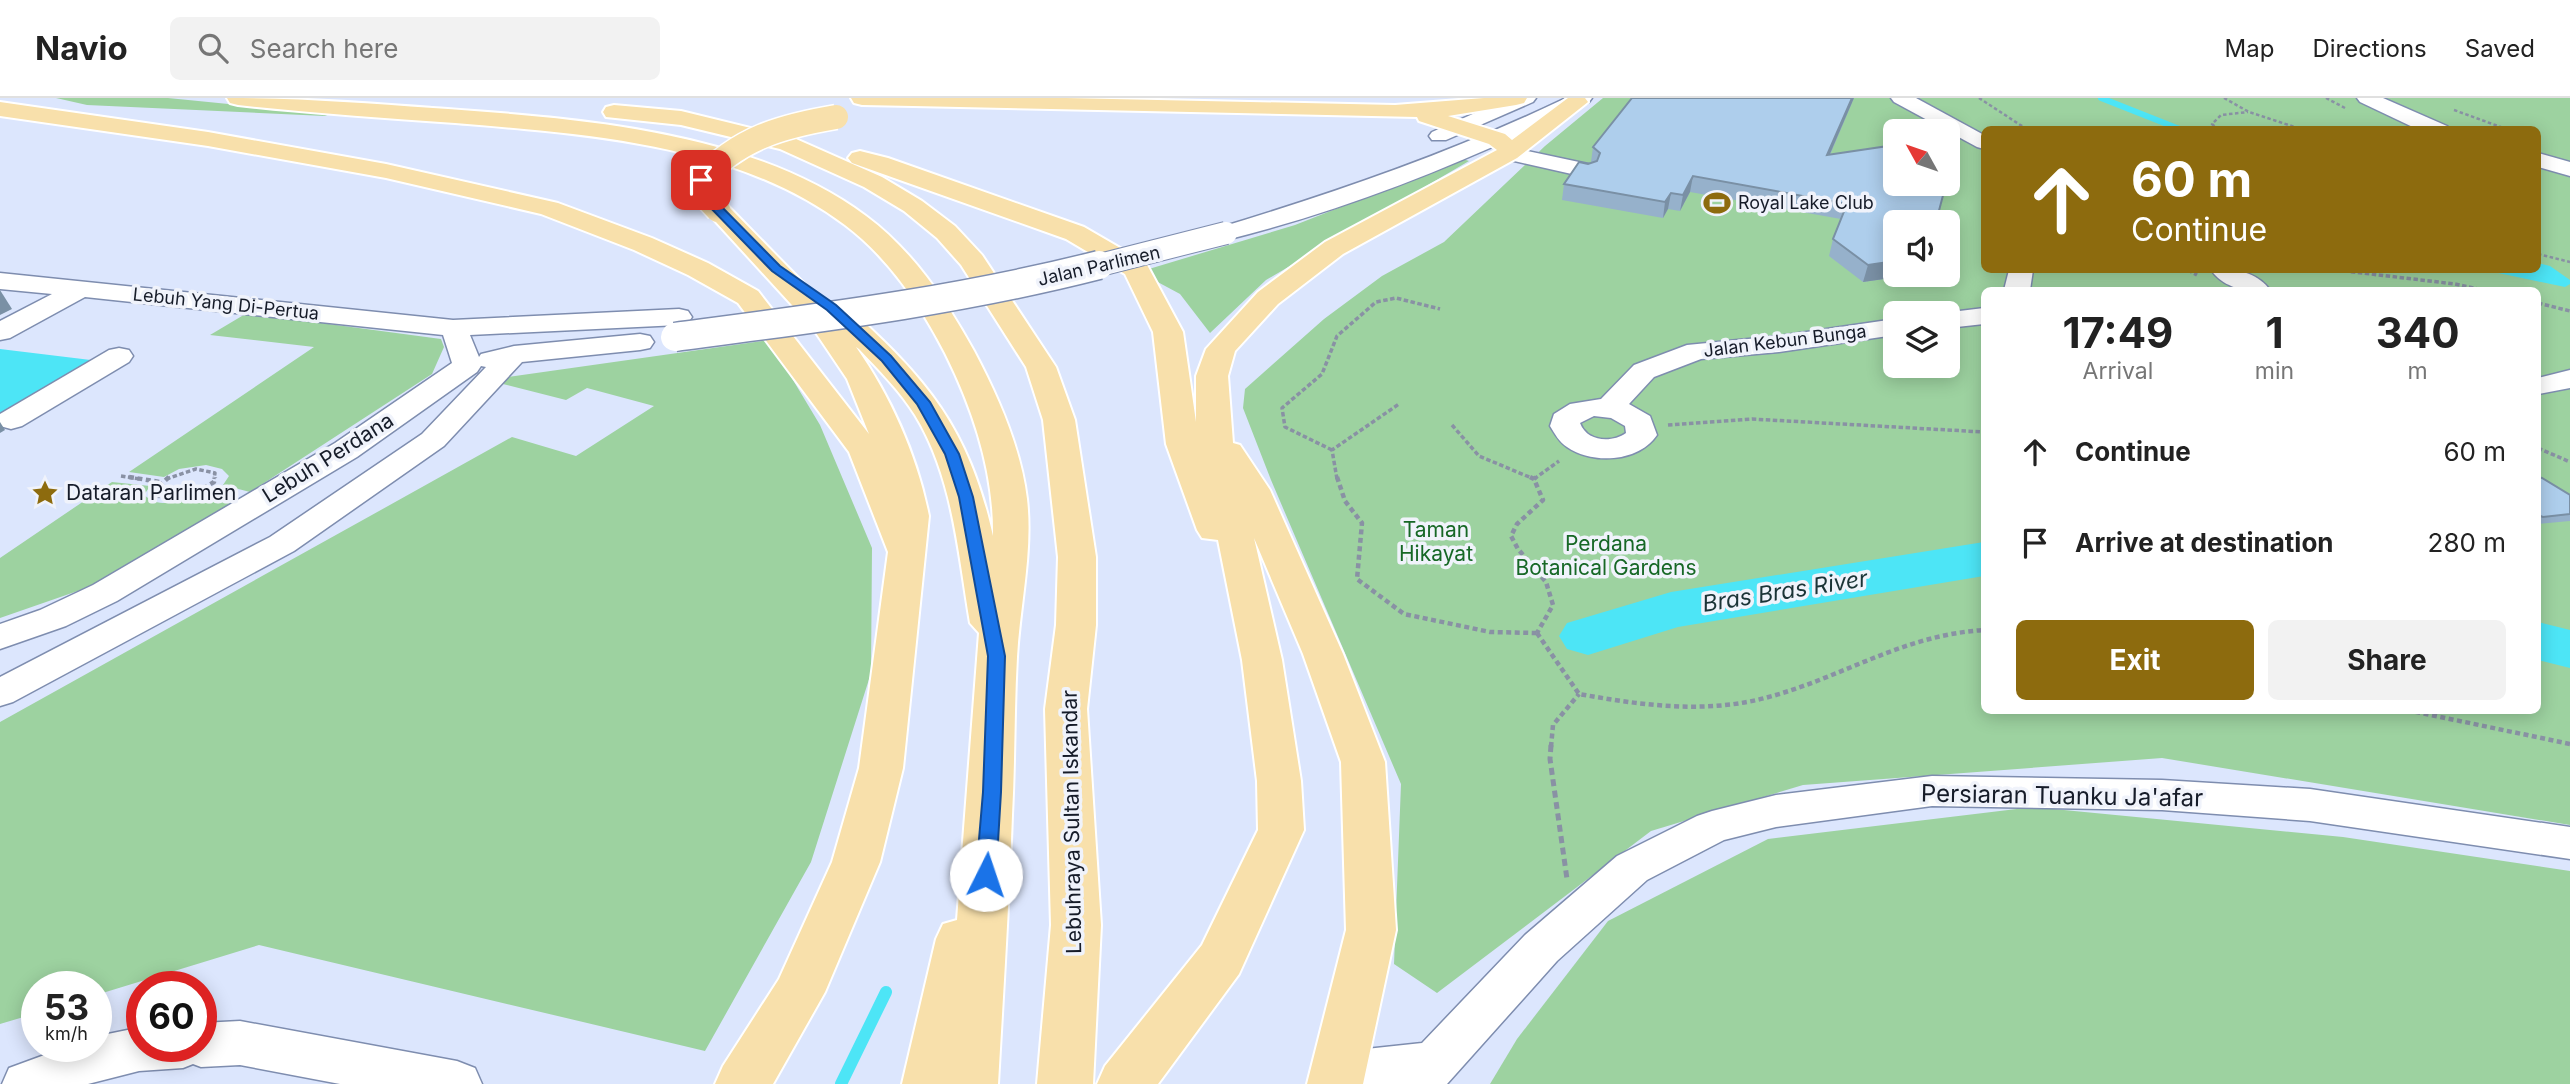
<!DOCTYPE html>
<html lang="en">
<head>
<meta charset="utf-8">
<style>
  :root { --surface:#fff; --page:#f2f2f2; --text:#222; --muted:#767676; --line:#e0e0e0; --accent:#8d6b0e }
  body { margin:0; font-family:Inter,sans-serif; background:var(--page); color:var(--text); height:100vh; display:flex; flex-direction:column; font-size:26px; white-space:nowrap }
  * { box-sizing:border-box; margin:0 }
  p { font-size:23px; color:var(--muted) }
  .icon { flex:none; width:38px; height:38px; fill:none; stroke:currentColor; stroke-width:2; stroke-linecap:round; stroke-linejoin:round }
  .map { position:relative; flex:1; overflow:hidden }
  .panel { position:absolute; left:1981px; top:189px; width:560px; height:427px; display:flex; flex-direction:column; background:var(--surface); border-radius:10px; box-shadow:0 4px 18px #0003 }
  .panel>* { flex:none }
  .banner { position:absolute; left:1981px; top:28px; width:560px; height:147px; border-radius:10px; box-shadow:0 4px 18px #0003; background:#8d6b0e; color:#fff; overflow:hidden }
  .needle { width:46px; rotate:310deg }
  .controls { position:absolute; left:1883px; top:21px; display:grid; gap:14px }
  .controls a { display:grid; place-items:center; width:77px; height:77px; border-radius:10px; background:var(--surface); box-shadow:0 4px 18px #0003; font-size:35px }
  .speed { position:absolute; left:21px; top:873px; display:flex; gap:14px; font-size:35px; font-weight:700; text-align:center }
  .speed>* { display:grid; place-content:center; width:91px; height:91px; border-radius:50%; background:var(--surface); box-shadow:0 4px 18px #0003; line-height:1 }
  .speed small { font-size:18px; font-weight:400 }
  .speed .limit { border:10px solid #d22; background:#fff; color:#111 }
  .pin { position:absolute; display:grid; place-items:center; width:60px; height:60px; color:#fff; margin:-30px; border-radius:14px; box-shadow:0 4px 10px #0006 }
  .me { position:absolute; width:77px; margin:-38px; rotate:4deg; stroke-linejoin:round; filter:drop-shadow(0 0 5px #0008) }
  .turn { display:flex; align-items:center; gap:24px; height:147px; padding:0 35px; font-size:32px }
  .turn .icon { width:91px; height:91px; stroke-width:2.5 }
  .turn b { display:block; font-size:49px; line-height:60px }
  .eta { display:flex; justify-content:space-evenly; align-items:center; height:119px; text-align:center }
  .eta b { font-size:42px; font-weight:700; line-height:49px }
  .cta { display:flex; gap:14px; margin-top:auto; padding:14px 35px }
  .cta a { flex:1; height:80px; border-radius:10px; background:var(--accent); color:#fff; font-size:28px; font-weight:700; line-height:80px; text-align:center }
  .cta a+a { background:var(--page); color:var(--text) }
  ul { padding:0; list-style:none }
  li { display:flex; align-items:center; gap:21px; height:91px; padding:0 35px }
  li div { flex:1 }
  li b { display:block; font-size:26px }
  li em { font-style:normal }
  header { display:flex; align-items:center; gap:42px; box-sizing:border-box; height:98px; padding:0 35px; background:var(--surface); border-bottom:2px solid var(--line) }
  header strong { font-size:33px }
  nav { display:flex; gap:38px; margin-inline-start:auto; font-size:24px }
  .search { width:490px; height:63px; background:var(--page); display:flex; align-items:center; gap:18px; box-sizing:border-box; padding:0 24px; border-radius:10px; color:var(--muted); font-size:26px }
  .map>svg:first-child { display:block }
  .green { fill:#9dd2a0; fill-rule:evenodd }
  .water { fill:#4de5f6 }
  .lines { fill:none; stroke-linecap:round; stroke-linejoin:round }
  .stream-far1 { stroke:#4de5f6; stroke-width:6 }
  .stream { stroke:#4de5f6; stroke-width:12 }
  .river { fill:#4de5f6; fill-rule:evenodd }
  .minor-casing { stroke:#7e8daf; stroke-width:3 }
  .major-casing { stroke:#fff; stroke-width:4 }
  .path-far3 { stroke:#8991a4; stroke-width:2.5; stroke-dasharray:3.5 2.5; stroke-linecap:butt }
  .path-far2 { stroke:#8991a4; stroke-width:3.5; stroke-dasharray:4.5 2.5; stroke-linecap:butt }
  .path-far1 { stroke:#8991a4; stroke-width:4.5; stroke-dasharray:5 3.5; stroke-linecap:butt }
  .path { stroke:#8991a4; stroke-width:5; stroke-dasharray:7 4.5; stroke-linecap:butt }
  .minor { fill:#fff; fill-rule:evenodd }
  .major { fill:#f8e0ab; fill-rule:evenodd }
  .minor-bridge-far1-casing { stroke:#7e8daf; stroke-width:24; stroke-linecap:butt }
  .minor-bridge-casing { stroke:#7e8daf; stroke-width:31; stroke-linecap:butt }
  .major-bridge-casing { stroke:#fff; stroke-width:27; stroke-linecap:butt }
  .minor-bridge-far1 { stroke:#fff; stroke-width:22 }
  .minor-bridge { stroke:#fff; stroke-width:28 }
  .major-bridge { stroke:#f8e0ab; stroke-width:24 }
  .wall { fill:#96b1cb }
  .shaded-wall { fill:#7a90a5 }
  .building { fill:#aeceec; stroke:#7a90a5; stroke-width:2 }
  .route { fill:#1a73e8; stroke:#114b97; stroke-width:2 }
  .labels { text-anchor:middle; stroke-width:7; stroke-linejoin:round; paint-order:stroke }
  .far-poi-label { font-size:18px; fill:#161c29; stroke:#f0f3fb; text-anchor:start }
  .far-street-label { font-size:18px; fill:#161c29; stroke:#f0f3fb }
  .street-label { font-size:21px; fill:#161c29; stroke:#f0f3fb }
  .poi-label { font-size:21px; fill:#161c29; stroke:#f0f3fb; text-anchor:start }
  .park-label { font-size:21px; fill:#176826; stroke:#f0f3fb }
  .water-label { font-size:23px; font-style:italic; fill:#1b3437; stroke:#f0f3fb }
  .near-street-label { font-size:24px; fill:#161c29; stroke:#f0f3fb }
</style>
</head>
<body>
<header>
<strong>Navio</strong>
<div class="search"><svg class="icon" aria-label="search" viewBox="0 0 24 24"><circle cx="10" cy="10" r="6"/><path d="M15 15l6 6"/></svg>Search here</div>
<nav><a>Map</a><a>Directions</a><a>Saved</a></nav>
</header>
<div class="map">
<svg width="2570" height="986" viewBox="0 0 2570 986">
  <rect width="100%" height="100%" fill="#dce6fd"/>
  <g class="green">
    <path d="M56,0H168L330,16L325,18L87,7Z"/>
    <path d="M1603,0H2570V727L2162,660L1803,687L1651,733L1437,895L1394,866L1401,686L1271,382L1243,310L1245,291L1324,221L1382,178L1444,144L1545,48ZM1984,32H2538V172H1984ZM1895,33H1948V86H1895ZM1895,124H1948V177H1895ZM1984,192H2538V612H1984ZM1895,215H1948V268H1895Z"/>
    <path d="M1463,61L1469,63L1266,182L1210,235L1180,196L1139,174L1295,127Z"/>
    <path d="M247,215L441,241L444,249L432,276L250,394L223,387L229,378L222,371L206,367L179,371L164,379L129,374L314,249L210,237Z"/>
    <path d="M769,242L820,327L872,450L871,575L811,764L705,953L259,847L96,897V889H37V915L0,926V624L512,339L576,358L654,308L587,290L566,302L487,282Z"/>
    <path d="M112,384L150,388L144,397C165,415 187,398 209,394C218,392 233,399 242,402L95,487L0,520V460Z"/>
    <path d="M2033,709L2343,739L2570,773V986H1490L1517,941L1608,823L1768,741Z"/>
  </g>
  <g class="water">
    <path d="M2538,165L2550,168L2570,182V186L2565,189L2484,172H2538Z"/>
    <path d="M0,251L99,263L0,319Z"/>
  </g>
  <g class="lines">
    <path class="stream-far1" d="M2101,0L2182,32"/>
    <path class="stream" d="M841,986L886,894"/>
    <g class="river">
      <path d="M1984,444V478L1678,529L1588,557L1567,551L1559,538L1567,525L1671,494Z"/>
      <path d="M2538,524L2570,532V570L2538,562Z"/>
    </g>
    <g class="minor-casing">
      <g id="minor">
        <path d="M1509,0H1536L1533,4L1446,42H1432L1429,38L1432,34Z"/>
        <path d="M1566,0H1592L1589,4C1473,61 1351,111 1226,142L1218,140L1214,135L1218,130C1337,94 1453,54 1566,0Z"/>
        <path d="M1891,0H1916L1984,37V51L1977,49L1894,4Z"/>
        <path d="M2357,0H2383L2447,28L2450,32H2419L2360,4Z"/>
        <path d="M1509,49L1593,67L1596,72L1593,77L1585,79L1501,60L1498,55L1501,50Z"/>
        <path d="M2538,55L2570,64V78L2538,69Z"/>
        <path d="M2009,172H2033L2030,192H2004Z"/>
        <path d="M2211,172C2233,170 2256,173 2270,192C2249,194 2225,192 2211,172Z"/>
        <path d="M0,175L453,222L679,211L688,213L692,219L688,225L679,227L470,237L479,259L481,256L514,248L640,236L650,238L654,244L650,250L640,252L522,264L444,348L294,453L13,604L0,608V579L270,439L422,336L486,269L481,268L477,274L357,359L117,503L66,528L0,551V526L40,512L93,487L335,345L452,265L443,237L85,199L10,240L0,242V223L52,196L0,191Z"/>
        <path d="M1984,210V226L1948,230V215H1943Z"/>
        <path d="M1895,221V237L1779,254L1701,261L1654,279L1629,306L1650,318L1657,337C1639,364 1593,367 1567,349C1559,344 1555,336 1550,328L1554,316L1570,306L1601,301L1634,267L1687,247L1779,238ZM1594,318L1611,320L1625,328L1626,335C1612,345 1587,344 1580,325Z"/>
        <path d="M119,250L129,252L133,258L129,264L22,328L11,331L0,328V316L109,252Z"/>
        <path d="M2570,272V290L2538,296V280Z"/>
        <path d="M1932,678L2162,682L2310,691L2570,729V761L2310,723L2162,712L1932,708L1776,729L1724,742L1647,782L1557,863L1447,986H1338L1323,980L1316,964L1323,948L1341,942L1366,951L1422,945L1525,837L1617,758L1697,718L1712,713L1776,697Z"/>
        <path d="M240,923L457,963L475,970L482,986H340L240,967L201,969L193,966L183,970L139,973L88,986H2L9,970L69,948H96L98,938L142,929V948H201V925Z"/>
      </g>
    </g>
    <g class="major-casing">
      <g id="major">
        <path d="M227,0C296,0 364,5 433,10C573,20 749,31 866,118C912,152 946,202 974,253C998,298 1021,350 1027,401C1033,454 1020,506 1017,559C1014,611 1015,664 1012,717C1009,807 1003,896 998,986H902L936,841L943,826L957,822L979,535L970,525C958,455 953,379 915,317C900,293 879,272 859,251L856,249C891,299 917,358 929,418L903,670L880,764L825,894L773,986H715L723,968L779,881L832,764L859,670L888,454L849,354L738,205L688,177L634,152L541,116L386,80L208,48L0,18V4L208,34L386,66L558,105L652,140L708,165L758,193L869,336L847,281L812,229L705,112L709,107L718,104L727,107L825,207L835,204L845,207C927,281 968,328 993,438C994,374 973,311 945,255C920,207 889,160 845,127C736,45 585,36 455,25C382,20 310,15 238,7L230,5Z"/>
        <path d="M851,0H1066L1395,7L1484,0H1527L1524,5L1516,7L1448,18L1505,36L1512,42L1568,0H1585L1588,4L1517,60L1343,156L1278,206L1235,253L1228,278L1233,345L1240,347L1270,392L1343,556L1385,664L1396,832L1363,986H1307L1346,832L1341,664L1303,556L1254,440L1282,562L1301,683L1304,732L1239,876L1158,986H1097L1105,968L1202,847L1258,732L1257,683L1242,562L1218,442L1202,440L1197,432L1166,346L1153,234L1125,176L1066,141L852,65L848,60L852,55L860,53L888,60L1084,129L1146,165L1183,234L1196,324V278L1206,251L1258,194L1325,144L1497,52L1489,46L1419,23L1417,19L913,8L862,7L854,5Z"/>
        <path d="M614,7L681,13L796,41L882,79L922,103L955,128L982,157L1056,269L1075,322L1096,459V527L1087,611L1101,827L1093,986H1037L1051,827L1045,611L1056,527L1058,459L1043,322L1026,269L961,167L937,140L904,113L864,89L780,51L681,27L606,19L603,14L606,9Z"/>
      </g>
    </g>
    <g class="path-far3">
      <path d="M1979,0L2028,32"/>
      <path d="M2224,0L2249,14L2304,32"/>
      <path d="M2326,0L2345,10"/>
      <path d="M2454,12L2509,32"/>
      <path d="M2219,32L2212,26L2221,17L2248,14"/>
      <path d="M2538,156L2570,164"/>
    </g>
    <g class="path-far2">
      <path d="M2188,172L2197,177"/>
      <path d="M2337,172L2455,186L2483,192"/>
      <path d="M2538,205L2570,213"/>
      <path d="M1452,327L1479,358L1534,381"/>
      <path d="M1668,327L1752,321L1984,334"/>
      <path d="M2538,350L2570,364"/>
      <path d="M1332,352L1285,329L1282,310L1322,276L1337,238L1376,204L1396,200L1440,211"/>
      <path d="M121,378L140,381"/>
      <path d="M166,381L196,371L215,375L214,381"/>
      <path d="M1337,381L1332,352L1399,306"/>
      <path d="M1534,381L1559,363"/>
    </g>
    <g class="path-far1">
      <path d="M129,379L160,384"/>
      <path d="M169,379L153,394L166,402L192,397L214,384L215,379"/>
      <path d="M1337,379L1345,403L1362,425L1357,481L1404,516L1490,534L1537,535"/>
      <path d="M1530,379L1534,381L1543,402L1517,426L1511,438L1518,451L1546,484L1553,507L1537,535"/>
      <path d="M1534,381L1536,379"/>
      <path d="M1537,535L1579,596C1640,607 1704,616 1765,600C1842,580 1902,537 1984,532"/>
      <path d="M2407,612L2570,646"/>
      <path d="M1551,649L1553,627L1579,596"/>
    </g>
    <path class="path" d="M1551,647L1550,661L1567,781"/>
    <use href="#minor" class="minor"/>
    <use href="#major" class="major"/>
    <g class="minor-bridge-far1-casing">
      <path id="minor-bridge-far1" d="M1092,169L1226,135"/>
    </g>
    <g class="minor-bridge-casing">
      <path id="minor-bridge" d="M675,239C819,220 958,203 1099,167"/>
    </g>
    <g class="major-bridge-casing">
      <path id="major-bridge" d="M718,112L706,99L701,82C738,40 783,28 836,19"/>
    </g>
    <use href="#minor-bridge-far1" class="minor-bridge-far1"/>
    <use href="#minor-bridge" class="minor-bridge"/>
    <use href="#major-bridge" class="major-bridge"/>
  </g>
  <g class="wall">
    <path d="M1854,0L1830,57L1895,177H1912L1863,184L1829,158L1833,141L1841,121L1690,94L1680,113L1668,111L1663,120L1562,102L1564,86L1588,66L1592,65L1591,64L1593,49Z"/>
    <path d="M2538,379L2570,397V423L2538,426Z"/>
  </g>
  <g class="shaded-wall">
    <path d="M1852,0H1854L1823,72L1827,57Z"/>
    <path d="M1693,78L1690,94L1680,113L1683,97Z"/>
    <path d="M1671,95L1668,111L1663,120L1665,104Z"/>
    <path d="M1895,163V177H1912L1863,184L1868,167Z"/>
    <path d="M0,192L12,211L0,217Z"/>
    <path d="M0,324L5,332L0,335Z"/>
  </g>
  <g class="building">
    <path d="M1632,0H1852L1827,57L1895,47V86H1946L1936,124H1895V163L1868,167L1833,141L1847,106L1693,78L1683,97L1671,95L1665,104L1564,86L1579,64L1588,66L1597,63L1600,55L1593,49Z"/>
    <path d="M1948,62L1951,65L1948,79Z"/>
    <path d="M2538,379L2542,380L2570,397V416L2543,419L2538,417Z"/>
  </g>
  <path class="route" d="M701,79L706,82L711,98L780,168L836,207L891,258L930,304L959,356L973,399L1005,558L1001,694L996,777L993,782L986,784L979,782L976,777L983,694L988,558L959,399L945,356L917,306L882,263L827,212L772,173L702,101L695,82Z"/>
  <defs>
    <g id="stadium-bare" transform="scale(2.1)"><path d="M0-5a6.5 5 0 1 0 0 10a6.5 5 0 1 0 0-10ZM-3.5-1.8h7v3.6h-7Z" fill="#8d6b0e" stroke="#f0f3fb" stroke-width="2.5" paint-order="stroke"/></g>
    <g id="sight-bare" transform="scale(2.1)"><path d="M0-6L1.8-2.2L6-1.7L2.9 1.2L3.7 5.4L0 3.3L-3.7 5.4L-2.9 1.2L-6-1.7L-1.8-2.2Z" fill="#8d6b0e" stroke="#f0f3fb" stroke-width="2.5" paint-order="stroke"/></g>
  </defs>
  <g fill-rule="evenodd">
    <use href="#stadium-bare" x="1717" y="105"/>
    <use href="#sight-bare" x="45" y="395"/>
  </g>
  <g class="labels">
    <g class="far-poi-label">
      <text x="1738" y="111">Royal Lake Club</text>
    </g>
    <g class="far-street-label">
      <text transform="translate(1099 168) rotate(-13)" y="6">Jalan Parlimen</text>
      <text transform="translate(226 206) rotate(6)" y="6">Lebuh Yang Di-Pertua</text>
      <text transform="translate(1785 243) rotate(-7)" y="6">Jalan Kebun Bunga</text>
    </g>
    <g class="street-label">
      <text transform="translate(328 360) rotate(-32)" y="7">Lebuh Perdana</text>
      <text transform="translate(1072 724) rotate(-91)" y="7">Lebuhraya Sultan Iskandar</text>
    </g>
    <g class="poi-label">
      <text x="66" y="402">Dataran Parlimen</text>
    </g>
    <g class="park-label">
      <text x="1436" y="439">Taman<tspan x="1436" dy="24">Hikayat</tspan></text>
      <text x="1606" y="453">Perdana<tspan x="1606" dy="24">Botanical Gardens</tspan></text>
    </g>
    <g class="water-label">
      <text transform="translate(1785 493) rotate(-9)" y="8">Bras Bras River</text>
    </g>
    <g class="near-street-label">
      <text transform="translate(2062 698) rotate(1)" y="8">Persiaran Tuanku Ja'afar</text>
    </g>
  </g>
</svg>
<div class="controls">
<a><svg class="needle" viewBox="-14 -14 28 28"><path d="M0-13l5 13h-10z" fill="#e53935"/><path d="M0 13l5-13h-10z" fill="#767676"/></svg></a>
<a><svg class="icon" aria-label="sound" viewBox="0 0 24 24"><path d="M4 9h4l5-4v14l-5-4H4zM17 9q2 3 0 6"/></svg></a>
<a><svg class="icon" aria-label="layers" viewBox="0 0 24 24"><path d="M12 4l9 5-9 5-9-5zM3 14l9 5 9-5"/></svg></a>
</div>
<div class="speed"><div>53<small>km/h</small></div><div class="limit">60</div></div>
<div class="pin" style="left:701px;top:82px;background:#d93025"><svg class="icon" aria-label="arrive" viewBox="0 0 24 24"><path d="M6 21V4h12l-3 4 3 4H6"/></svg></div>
<svg class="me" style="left:986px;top:777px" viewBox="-20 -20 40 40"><circle r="19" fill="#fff"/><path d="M0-13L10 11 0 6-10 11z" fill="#1a73e8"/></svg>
<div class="banner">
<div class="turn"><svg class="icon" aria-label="ahead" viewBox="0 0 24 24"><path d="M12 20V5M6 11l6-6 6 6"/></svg><div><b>60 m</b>Continue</div></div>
</div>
<section class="panel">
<div class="eta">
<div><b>17:49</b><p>Arrival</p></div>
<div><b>1</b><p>min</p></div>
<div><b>340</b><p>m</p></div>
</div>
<ul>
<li><svg class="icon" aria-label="ahead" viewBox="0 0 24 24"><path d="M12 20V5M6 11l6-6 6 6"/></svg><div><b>Continue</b></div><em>60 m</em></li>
<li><svg class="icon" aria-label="arrive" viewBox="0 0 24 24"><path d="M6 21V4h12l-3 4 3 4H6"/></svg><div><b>Arrive at destination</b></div><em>280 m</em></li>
</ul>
<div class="cta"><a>Exit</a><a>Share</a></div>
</section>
</div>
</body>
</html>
